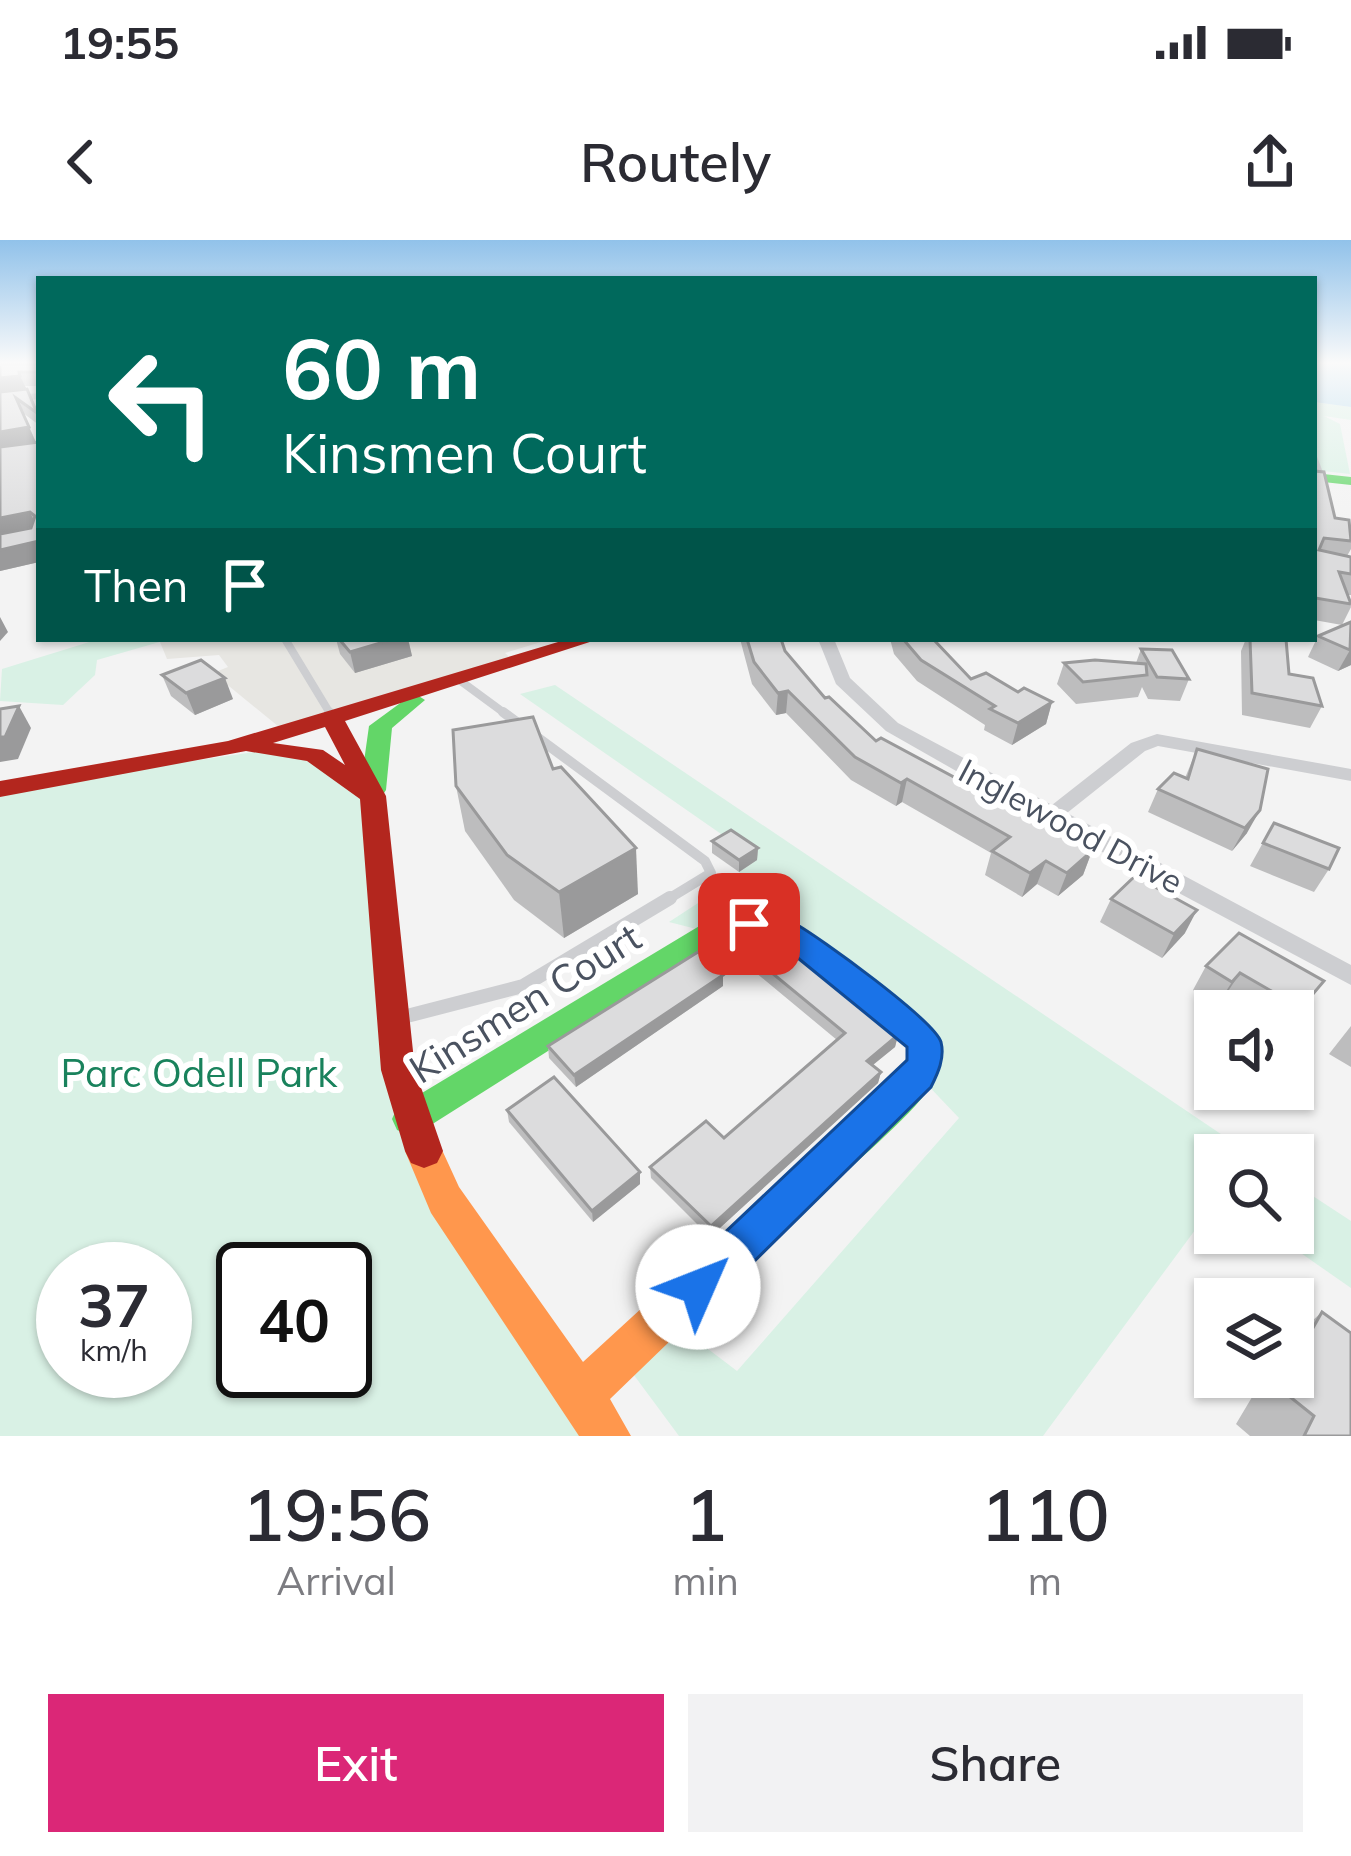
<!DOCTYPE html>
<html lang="en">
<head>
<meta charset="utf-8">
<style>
  :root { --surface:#fff; --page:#f2f2f3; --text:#2b2b33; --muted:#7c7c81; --accent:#db2777 }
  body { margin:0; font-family:Mulish,sans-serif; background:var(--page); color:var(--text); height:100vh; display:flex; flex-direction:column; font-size:45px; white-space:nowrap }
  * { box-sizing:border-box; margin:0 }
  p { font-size:39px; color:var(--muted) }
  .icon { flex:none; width:66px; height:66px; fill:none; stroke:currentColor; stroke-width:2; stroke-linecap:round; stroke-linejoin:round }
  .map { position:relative; height:1196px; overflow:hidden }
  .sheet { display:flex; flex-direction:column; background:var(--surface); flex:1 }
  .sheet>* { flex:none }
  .guide { position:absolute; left:36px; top:36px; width:1281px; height:366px; border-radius:0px; box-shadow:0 3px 9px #0004; background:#00695c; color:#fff; overflow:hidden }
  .buttons { position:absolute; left:1194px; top:750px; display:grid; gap:24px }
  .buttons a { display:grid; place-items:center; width:120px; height:120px; border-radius:0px; background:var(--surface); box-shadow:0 3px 9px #0004; font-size:60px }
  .speed { position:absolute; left:36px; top:1002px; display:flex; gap:24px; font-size:60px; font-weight:700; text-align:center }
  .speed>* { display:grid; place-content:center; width:156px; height:156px; border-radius:50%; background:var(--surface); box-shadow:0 3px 9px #0004; line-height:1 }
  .speed small { font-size:30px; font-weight:400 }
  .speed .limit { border:6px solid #111; border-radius:18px; background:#fff; color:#111 }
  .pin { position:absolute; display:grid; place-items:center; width:102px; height:102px; color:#fff; margin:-51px; border-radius:24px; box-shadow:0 6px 18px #0006 }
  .me { position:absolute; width:132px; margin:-66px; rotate:46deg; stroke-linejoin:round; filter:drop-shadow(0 0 9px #0008) }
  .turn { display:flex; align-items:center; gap:42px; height:252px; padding:0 48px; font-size:54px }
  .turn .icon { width:156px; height:156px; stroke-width:2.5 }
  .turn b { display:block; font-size:84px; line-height:102px }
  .then { display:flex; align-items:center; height:114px; padding:0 48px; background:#0003; gap:24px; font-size:45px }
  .eta { display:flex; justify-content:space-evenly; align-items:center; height:204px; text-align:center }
  .eta b { font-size:72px; font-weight:600; line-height:84px }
  .action { display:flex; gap:24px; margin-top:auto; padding:24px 48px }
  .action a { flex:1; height:138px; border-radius:0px; background:var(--accent); color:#fff; font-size:48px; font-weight:600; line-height:138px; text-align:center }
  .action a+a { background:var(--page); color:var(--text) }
  .status { display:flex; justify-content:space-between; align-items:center; height:84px; padding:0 60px; background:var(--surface); direction:ltr }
  .status svg { height:33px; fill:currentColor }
  header { display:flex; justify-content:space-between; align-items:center; height:156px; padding:0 48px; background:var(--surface); font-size:54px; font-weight:600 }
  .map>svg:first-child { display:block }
  .commercial { fill:#e7e6e2 }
  .green { fill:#d9f1e5; fill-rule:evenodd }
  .water { fill:#aed8ee }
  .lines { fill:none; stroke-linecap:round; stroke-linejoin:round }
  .lane-far3 { stroke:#cdced1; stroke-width:6 }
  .lane-far2 { stroke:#cdced1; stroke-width:8 }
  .lane-far1 { stroke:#cdced1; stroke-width:10 }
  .lane { stroke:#cdced1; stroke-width:14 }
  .street { fill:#cdced1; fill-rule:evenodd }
  .fast { fill:#63d668; fill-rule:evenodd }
  .slow { fill:#ff974d; fill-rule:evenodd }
  .jam { fill:#b3261e; fill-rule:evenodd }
  .wall { fill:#bdbdbe }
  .shaded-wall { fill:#9a9a9b }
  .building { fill:#dcdcdd; stroke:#9a9a9b; stroke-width:3 }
  .route { fill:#1a73e8; stroke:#114b97; stroke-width:3 }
  .labels { text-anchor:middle; stroke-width:12; stroke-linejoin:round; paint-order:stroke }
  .street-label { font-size:33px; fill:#4a5260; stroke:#fff }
  .near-street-label { font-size:39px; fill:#4a5260; stroke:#fff }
  .near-park-label { font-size:39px; fill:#19825c; stroke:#fff }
</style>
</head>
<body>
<div class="status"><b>19:55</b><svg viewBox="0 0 49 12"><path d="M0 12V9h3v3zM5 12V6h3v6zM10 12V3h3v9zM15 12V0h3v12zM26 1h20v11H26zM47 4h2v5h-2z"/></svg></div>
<header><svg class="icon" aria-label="back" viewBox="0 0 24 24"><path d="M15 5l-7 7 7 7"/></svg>Routely<svg class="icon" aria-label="share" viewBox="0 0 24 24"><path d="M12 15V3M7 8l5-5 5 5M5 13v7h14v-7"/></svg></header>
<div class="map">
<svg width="1351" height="1196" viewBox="0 0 1351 1196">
  <rect width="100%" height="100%" fill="#f3f3f3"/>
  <path class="commercial" d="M170,399H551L505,413L514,421L284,491L213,433L228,427L219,415L167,419L160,402Z"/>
  <g class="green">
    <path d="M1314,162L1351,167V180L1324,176L1340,184L1350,234L1314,230Z"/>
    <path d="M99,399H170L97,420L95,435L63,465L0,461L2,429Z"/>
    <path d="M555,445L1252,915H1215V963L1043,1196H679L622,1119L666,1077L737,1131L959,878L919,836L925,820L788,693H712L669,682L741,635L739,632L757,619L520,454Z"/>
    <path d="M282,508L372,556L410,879L607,1196H0V549ZM63,1029H165V1131H63ZM243,1029H345V1131H243Z"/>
    <path d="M1293,943L1351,981V1048L1272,993H1293Z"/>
  </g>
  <path class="water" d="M1314,124H1351V167L1314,162Z"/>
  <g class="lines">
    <path class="lane-far3" d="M1314,217L1322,238"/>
    <g class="lane-far2">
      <path d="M285,399L331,475"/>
      <path d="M458,439L507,475"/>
    </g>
    <g class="lane-far1">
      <path d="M329,472L332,477"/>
      <path d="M503,472L705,621L711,633L665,661"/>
    </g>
    <path class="lane" d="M403,777L523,746L670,658"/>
    <g class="street">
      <path d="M39,153V159L0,163V157Z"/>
      <path d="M818,399H834L850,438L898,483L1052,565L1131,503L1157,494L1351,529V541L1158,506L1145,511L1067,573L1351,725V745L1044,581L886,491L836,444Z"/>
    </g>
    <g class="fast">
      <path d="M1314,233L1351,237V245L1314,241Z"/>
      <path d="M414,453L425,460L392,488L386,550L382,556H364L360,550L369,486Z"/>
      <path d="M759,675L799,685L935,792C944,810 944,828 932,845C909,879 849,927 818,958L804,963L790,958L785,945L790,932L905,827L907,808L778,702L759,697L719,703L423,890L410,895L397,890L392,879L397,868L701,685Z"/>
    </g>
    <path class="slow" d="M424,894L437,899L459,947L583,1122L790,932L804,927L818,932L823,945L818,958L610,1159L631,1196H579L431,973L405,911L411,899Z"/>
    <path class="jam" d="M568,399H599L345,481L386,556L415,830L443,911L437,923L424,928L411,923L405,911L381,830L360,559L307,521L246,511L0,557V541L228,501ZM325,487L345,525L323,510L273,503Z"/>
  </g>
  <g class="wall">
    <path d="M0,124L39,127V146H25L39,177V185L23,173L36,202H39V322L0,331Z"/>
    <path d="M1314,231L1335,278L1351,288V309L1347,316L1351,317V355H1348L1351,367L1342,385L1314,380Z"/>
    <path d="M1351,382V425L1338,431L1308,417L1318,396Z"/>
    <path d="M336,399H408L412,416L355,433L340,414Z"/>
    <path d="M740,399H781L785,411L825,458L876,501L1092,611L1083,635L1058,656L1037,644L1022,657L985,635L991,613L902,562L896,566L851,540L786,473L776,475L752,444Z"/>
    <path d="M890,399H933L971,439L1052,462L1046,484L1012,505L984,490L985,485L917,441L894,414Z"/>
    <path d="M1246,399H1286L1289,434L1322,466L1310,488L1242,475L1241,411Z"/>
    <path d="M1141,409L1189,439L1180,461L1148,459L1142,447L1138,457L1076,464L1057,444L1064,423H1136Z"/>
    <path d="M162,435L233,459L195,475L171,456Z"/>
    <path d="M1197,509L1247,593L1232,611L1148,572L1158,549L1185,538Z"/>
    <path d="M553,529L638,654L564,698L514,660L465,591L456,546Z"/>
    <path d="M1274,583L1329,629L1314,652L1250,626Z"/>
    <path d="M712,601L758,608L757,620L739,632L712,613Z"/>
    <path d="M1111,659L1185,693L1162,718L1100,682Z"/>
    <path d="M1239,693L1307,764L1293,781V771H1250L1225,756L1217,765L1193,750L1206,726Z"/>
    <path d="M738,705L898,795L895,807L873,825L881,832L878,843L710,997L651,938L650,927L724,898L837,800L737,717Z"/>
    <path d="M723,746L576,847L549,818L548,806Z"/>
    <path d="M1351,786V827L1329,814Z"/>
    <path d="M507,870L640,944L593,982L509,882Z"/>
    <path d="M1322,1072L1351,1196H1250L1236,1184L1264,1137H1293V1098Z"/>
  </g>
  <g class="shaded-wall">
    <path d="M20,136L27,150L0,154V138Z"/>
    <path d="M29,187L36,203L0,209V192Z"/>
    <path d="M30,272L38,290L0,298V278Z"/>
    <path d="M39,301V322L0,331V310Z"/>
    <path d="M0,377L8,392L0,401Z"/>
    <path d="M394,399H408L412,416L355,433L350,412Z"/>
    <path d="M1351,409V425L1338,431L1350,410Z"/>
    <path d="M225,438L233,459L195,475L186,453Z"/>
    <path d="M788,451L786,473L776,475L778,453Z"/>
    <path d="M1052,462L1046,484L1012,505L1018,483Z"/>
    <path d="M19,466L31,488L18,519L0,522V497Z"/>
    <path d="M907,539L902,562L896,566L901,543Z"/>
    <path d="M1260,570L1247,593L1232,611L1245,588Z"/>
    <path d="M636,608L638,654L564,698L559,652Z"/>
    <path d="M758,608L757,620L739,632V620Z"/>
    <path d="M1092,611L1083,635L1058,656L1067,633Z"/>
    <path d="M1046,621L1037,644L1022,657L1030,633Z"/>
    <path d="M1197,670L1185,693L1162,718L1174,694Z"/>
    <path d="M1240,733L1225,756L1217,765L1232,742Z"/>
    <path d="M723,735V746L576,847L574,835Z"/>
    <path d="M898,795L895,807L864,832L867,821Z"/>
    <path d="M881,832L878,843L710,997L711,986Z"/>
    <path d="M640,932V944L593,982L592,971Z"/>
  </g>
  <g class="building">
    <path d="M0,124H36L39,127V132H19L20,136L0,138Z"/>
    <path d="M27,149L37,173L16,158L29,187L0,192V152Z"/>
    <path d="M39,202V301L0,310V294L31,288L35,276L30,272L0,278V207Z"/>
    <path d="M1314,231L1324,232L1335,278L1349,280L1351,301L1324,298L1319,310L1351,317V334L1339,332L1351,364L1315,358L1314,355Z"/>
    <path d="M1351,382L1350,410L1318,396Z"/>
    <path d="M339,399H394L350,412Z"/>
    <path d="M747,399H781L785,411L825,458L829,457L876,501L881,498L1092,611L1067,633L1046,621L1030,633L992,611L1010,597L907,539L901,543L855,517L788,451L778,453L754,422Z"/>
    <path d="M903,399H933L971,439L986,433L1018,452L1024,448L1052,462L1018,483L990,469L995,466L921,420Z"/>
    <path d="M1250,399H1286L1289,434L1313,438L1322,466L1252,453Z"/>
    <path d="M1141,409L1172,410L1189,439L1157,437Z"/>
    <path d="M201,420L225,438L186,453L162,435Z"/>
    <path d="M1095,420L1146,424L1147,435L1083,442L1064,423Z"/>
    <path d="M19,466L5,497H0V469Z"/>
    <path d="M533,477L553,529L561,527L636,608L559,652L507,615L456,546L453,490Z"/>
    <path d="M1197,509L1268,529L1260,570L1245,588L1158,549L1174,533L1188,539Z"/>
    <path d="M1274,583L1339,608L1329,629L1263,603Z"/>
    <path d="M731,590L758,608L739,620L712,601Z"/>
    <path d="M1135,636L1197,670L1174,694L1111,659Z"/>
    <path d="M758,692L775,694L898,795L867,821L881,832L711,986L650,927L706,881L724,898L845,793L738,705Z"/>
    <path d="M1239,693L1324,741L1301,768L1240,733L1232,742L1206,726Z"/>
    <path d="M698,712L723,735L574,835L548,806Z"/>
    <path d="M554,837L640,932L592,971L507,870Z"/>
    <path d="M1322,1072L1351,1093V1196H1304L1314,1176L1279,1148L1285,1137H1293V1123Z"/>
  </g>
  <linearGradient id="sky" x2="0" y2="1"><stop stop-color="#91c2ea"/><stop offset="0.42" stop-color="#fafafa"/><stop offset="1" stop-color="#fafafa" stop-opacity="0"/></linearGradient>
  <rect width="1351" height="292" fill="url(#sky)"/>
  <path class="route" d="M749,673C766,674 779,675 794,683C818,696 934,780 941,802C945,818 938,833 931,847L713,1062L698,1068L683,1062L677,1047L683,1032L907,820V807L777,701L738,692L734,684L738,677Z"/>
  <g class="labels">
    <g class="street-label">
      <text transform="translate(1071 586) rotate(28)" y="12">Inglewood Drive</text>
    </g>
    <g class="near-street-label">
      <text transform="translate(525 763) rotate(-32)" y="14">Kinsmen Court</text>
    </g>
    <g class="near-park-label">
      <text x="199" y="847">Parc Odell Park</text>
    </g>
  </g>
</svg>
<div class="buttons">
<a><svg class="icon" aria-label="sound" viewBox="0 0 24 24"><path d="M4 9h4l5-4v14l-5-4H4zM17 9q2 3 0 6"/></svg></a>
<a><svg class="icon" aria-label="search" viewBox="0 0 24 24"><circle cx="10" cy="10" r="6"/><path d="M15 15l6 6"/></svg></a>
<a><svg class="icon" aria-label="layers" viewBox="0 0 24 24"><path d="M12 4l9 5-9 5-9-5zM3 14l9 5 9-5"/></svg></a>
</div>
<div class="speed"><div>37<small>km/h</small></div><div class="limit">40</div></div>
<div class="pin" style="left:749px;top:684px;background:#d93025"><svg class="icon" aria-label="arrive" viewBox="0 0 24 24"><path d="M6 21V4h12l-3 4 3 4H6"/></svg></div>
<svg class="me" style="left:698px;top:1047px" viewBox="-20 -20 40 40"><circle r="19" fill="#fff"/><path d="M0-13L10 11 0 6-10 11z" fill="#1a73e8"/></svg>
<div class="guide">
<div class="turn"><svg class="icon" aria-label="left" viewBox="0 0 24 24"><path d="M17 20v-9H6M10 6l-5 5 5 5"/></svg><div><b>60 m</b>Kinsmen Court</div></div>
<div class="then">Then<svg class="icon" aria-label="arrive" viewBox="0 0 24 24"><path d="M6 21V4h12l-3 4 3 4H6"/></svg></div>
</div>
</div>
<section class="sheet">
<div class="eta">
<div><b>19:56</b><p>Arrival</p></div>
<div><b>1</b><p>min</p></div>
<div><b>110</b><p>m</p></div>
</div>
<div class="action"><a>Exit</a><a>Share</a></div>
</section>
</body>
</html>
